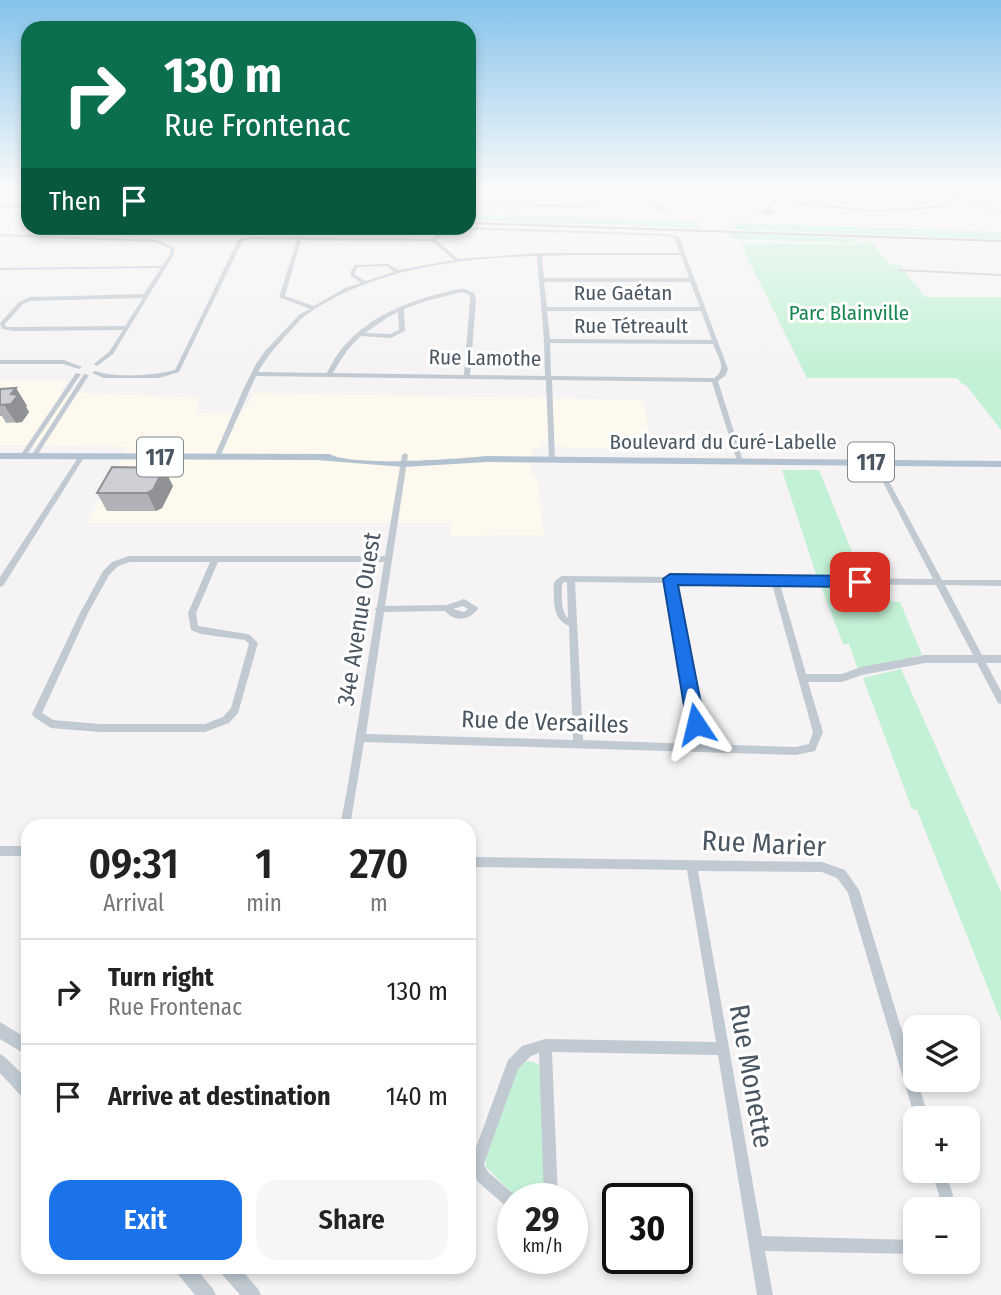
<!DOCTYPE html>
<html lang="en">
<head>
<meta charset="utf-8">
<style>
  :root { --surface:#fff; --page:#f6f6f6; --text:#222; --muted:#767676; --line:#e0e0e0; --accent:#1a73e8 }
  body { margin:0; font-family:"Fira Sans Condensed",sans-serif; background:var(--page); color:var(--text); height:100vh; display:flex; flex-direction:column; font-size:26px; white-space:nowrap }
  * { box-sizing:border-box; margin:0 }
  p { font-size:23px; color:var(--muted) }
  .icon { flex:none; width:38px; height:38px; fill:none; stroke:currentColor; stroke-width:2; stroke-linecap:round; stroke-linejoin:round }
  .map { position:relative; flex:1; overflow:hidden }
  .sheet { position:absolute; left:21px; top:819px; width:455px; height:455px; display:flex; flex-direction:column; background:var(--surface); border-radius:21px; box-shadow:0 4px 10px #0003 }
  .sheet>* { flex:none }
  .guide { position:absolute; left:21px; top:21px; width:455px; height:214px; border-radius:21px; box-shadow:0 4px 10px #0003; background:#0b6e4f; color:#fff; overflow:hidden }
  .fabs { position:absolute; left:903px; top:1015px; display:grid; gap:14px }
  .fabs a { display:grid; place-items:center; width:77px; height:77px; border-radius:14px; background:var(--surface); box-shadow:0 4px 10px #0003; font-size:35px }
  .speed { position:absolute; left:497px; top:1183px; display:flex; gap:14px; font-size:35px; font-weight:700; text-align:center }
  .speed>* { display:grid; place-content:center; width:91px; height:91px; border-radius:50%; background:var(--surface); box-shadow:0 4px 10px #0003; line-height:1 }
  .speed small { font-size:18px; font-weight:400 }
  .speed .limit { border:4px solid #111; border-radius:10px; background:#fff; color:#111 }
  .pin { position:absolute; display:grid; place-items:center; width:60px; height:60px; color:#fff; margin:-30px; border-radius:14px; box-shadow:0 4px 10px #0006 }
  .me { position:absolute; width:77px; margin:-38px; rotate:350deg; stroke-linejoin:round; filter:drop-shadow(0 0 5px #0008) }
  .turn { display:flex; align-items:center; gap:24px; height:147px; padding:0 28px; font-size:32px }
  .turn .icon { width:91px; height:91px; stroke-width:2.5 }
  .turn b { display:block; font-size:49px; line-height:60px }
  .then { display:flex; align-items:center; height:66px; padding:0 28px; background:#0003; gap:14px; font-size:26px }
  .eta { display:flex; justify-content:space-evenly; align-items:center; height:119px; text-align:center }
  .eta b { font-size:42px; font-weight:600; line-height:49px }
  .cta { display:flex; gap:14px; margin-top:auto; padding:14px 28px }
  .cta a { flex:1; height:80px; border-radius:21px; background:var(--accent); color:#fff; font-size:28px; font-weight:600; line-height:80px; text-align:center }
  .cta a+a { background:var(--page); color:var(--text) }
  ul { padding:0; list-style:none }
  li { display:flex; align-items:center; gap:21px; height:105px; padding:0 28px; border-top:2px solid var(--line) }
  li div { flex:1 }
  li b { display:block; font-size:26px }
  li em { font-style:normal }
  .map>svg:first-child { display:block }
  .commercial { fill:#fdf9ef }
  .green { fill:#c3f1d5 }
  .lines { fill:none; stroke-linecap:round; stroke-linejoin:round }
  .minor { fill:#c1cad2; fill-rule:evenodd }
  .tertiary { fill:#c1cad2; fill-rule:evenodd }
  .primary { fill:#b3c2d1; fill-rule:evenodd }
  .rail { stroke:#b5b8bd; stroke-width:2 }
  .wall { fill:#b0b2b7 }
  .shaded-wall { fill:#909195 }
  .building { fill:#cdcfd5; stroke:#909195; stroke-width:2 }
  .route { fill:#1a73e8; stroke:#114b97; stroke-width:2 }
  .labels { text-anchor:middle; stroke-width:6; stroke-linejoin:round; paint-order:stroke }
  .far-street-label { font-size:21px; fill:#4a5661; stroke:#fff }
  .far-park-label { font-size:21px; fill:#17864f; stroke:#fff }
  .shield { fill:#fff; stroke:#808990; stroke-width:2 }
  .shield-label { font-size:23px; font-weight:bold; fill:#4a5661 }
  .street-label { font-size:24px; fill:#4a5661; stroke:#fff }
  .near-street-label { font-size:28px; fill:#4a5661; stroke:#fff }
</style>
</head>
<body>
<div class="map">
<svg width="1001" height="1295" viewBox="0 0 1001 1295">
  <rect width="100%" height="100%" fill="#f5f3f3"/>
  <path class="commercial" d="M0,380H68L61,392L200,398L196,413L242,414L254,393L643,400L652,448H569L542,442L541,448L532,449L530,471L537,478L544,535L450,536L452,523H87L128,447L0,445Z"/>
  <g class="green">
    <path d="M469,214L698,222L701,228L469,220Z"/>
    <path d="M732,223L1001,232V239L742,230L731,227Z"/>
    <path d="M728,233L856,238L858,240L852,243L732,239Z"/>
    <path d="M871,241L890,265H900L925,297H1001V430L966,385L962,384L957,378H807L741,244H857Z"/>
    <path d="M782,470H819L862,577H817Z"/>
    <path d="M820,584H881L888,601L900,602L922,655L858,670L849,644H843Z"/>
    <path d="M901,669L1001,892V1021L917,810L912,809L863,678Z"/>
    <path d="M531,1061L538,1064L541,1072L545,1199H518L486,1167V1159L517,1069L525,1062Z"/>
  </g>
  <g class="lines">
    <g class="minor">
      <path d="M607,189H612L594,205L582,208L469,205V203L582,206L590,203Z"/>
      <path d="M619,189L665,192L729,190L822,205L875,210L937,206L969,189H974L959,198L1001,211V213L955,199L938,208L875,212L822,207L777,200L770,209L777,213L767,216L756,211L767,208L773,199L729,192L667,194L662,205L666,209L664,210L650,208L658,204L663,194Z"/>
      <path d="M469,227L668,234L679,237L728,369L725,376L718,381L743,461L742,462L740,463L737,461L712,382L552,380L555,460L552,462L549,460L546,380L256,376L220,457L219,458H215L214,457L243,390L256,364L265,351L300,314L310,309L279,297L297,240L249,239L242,242L179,372L159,378H104L92,373L95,371C116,378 153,376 175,370L238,240L249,237H298L300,236L302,237L432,239L445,229ZM456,229L668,236L675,239L680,253H539L458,259L436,240L449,231ZM301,240L432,241L454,260L399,270L388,264L355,265L351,271V276L361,283L345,288L314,306L285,296ZM577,255H681L689,278H544L542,256ZM537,256L544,341L545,376L470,375L476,300L474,293C470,292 467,289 463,289C459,288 452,291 447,292C412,300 374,314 349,341C339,350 333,361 327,373L258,372C267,356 278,344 291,330C296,325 300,319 306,315C372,269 458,258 537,256ZM387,266L394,272L366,281L355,275V271L358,267ZM544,282H690L700,307H547ZM462,292L470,295V300L464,375L333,373C341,359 349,346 361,336L391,338L405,331L404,309L426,301ZM547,311H701L712,340L550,339ZM398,312L399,330L390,334L365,333L387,318ZM550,343L713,344C718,357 728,369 714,378L551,376Z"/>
      <path d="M0,234L157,240L175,248L174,254L113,354L97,366L94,364L95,363L109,352L123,330L14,331L2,329L0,323L19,302L30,297L144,294L161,268L0,270V268L162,266L170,254L171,249L156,242L0,236ZM143,298L125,326L14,327H6L5,324L23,304L31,301Z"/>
      <path d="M898,269L1001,274V276L900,271H898Z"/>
      <path d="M0,360H64L82,367L79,369L63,364H0Z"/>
      <path d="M76,373L81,374L25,457H21L20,456Z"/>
      <path d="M84,374L89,375L36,457H32L31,456Z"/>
      <path d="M405,453L408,455L385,606L447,605L464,599L477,607L478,609C469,620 456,623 445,611L384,612L366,734L573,740L569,626C556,620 554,610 554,596C554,592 553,588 554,584C555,580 559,578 562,576L933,579L873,463L876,461L879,463L942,580H1001V586L945,585L982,655H1001V663H986L1001,691V704L998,703L977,663H925L862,675L842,682H808L823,732L815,751L796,755L364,742L350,826H340L347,790L376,611L375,609L377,607L384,562H218L196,613L198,626L247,634L250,635L258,643L238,713L229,723L205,732H99L51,728L34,717L32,714L80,613L103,571L112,562L129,556H385L402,455ZM130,562H210L188,613L191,630L201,634L245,640L249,644L231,708L223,717L205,724H99L53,720L42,713L88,613L109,575L118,566ZM564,582H567L568,618C560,610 562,596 562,585ZM575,582L667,583L695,744L583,740ZM675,583L772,584L813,732L809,744L796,747L705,744ZM780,584L936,585L973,655H925L861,667L842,674H806ZM463,606L468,609L464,612L453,609Z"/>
      <path d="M82,454L85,456L3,586L0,587V577L79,456Z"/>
      <rect x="0" y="846" width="28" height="10"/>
      <path d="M469,857L822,862L845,870L859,890L915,1074V1080H917L929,1118H915L848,893L837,878L822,872L698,871L762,1236L915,1240V1254L765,1251L773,1295H757L718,1055L552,1052L558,1199H544L539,1053L531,1056L518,1069L484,1164L488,1172L518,1198L513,1199V1210L508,1208L478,1182L470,1164L508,1060L522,1046L545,1039L716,1042L687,870L469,867Z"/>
      <path d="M931,1171H945L953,1195L951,1209H937L939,1195Z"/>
    </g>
    <g class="tertiary">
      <path d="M977,189H985L1001,193V196Z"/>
      <path d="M0,1022L28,1039V1056L0,1039Z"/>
      <path d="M0,1054L5,1057L28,1080V1099L22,1097L0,1073Z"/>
      <path d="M174,1267H195L213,1289L216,1295H195L177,1273Z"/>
      <path d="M218,1267H239L258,1289L261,1295H240L221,1273Z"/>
    </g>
    <path class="primary" d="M0,453L329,454C356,467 453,459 487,456L1001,461V467L487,462L404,467L316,460L0,459Z"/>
    <g class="rail">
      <path d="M0,206L28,207"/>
      <path d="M469,223L1001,241"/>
    </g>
  </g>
  <g class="wall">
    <path d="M16,388L27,406L26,407L29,412L22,422L6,423L2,416H0V389Z"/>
    <path d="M173,486L162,508L156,511H107L97,493Z"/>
  </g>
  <g class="shaded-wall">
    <path d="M16,388L27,406L26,407L29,412L22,422L16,423L4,405Z"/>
    <path d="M164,468L173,486L162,508L156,511L147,493Z"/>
  </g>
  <g class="building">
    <path d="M16,388L11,394L18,395L11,404L0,405V389Z"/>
    <path d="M112,467L164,468L153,490L147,493H97Z"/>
  </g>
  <linearGradient id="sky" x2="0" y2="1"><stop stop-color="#85c3ea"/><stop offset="0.51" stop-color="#fafafa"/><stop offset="1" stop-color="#fafafa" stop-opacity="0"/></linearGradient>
  <rect width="1001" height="370" fill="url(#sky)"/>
  <path class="route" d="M670,574L860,576L868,582L860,587L678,585L705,724L702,729L696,731L690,729L687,724L663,579Z"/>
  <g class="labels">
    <g class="far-street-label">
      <text x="623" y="300">Rue Gaétan</text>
      <text x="631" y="333">Rue Tétreault</text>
      <text transform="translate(485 358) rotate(1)" y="7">Rue Lamothe</text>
      <text x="723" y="449">Boulevard du Curé-Labelle</text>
    </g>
    <g class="far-park-label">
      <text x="849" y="320">Parc Blainville</text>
    </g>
    <g class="shield">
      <rect x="137" y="437.5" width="46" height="39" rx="5"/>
      <rect x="848" y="442.5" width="46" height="39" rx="5"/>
    </g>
    <g class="shield-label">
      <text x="160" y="465">117</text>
      <text x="871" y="470">117</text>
    </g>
    <g class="street-label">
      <text transform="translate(359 619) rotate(-81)" y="8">34e Avenue Ouest</text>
      <text transform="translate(545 722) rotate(2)" y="8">Rue de Versailles</text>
    </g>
    <g class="near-street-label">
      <text transform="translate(764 843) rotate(3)" y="10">Rue Marier</text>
      <text transform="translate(752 1076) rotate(80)" y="10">Rue Monette</text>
    </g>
  </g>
</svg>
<div class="fabs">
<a><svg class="icon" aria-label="layers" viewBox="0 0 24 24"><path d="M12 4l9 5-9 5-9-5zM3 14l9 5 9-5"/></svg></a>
<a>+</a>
<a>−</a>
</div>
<div class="speed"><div>29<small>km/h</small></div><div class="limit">30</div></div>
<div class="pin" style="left:860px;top:582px;background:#d93025"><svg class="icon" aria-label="arrive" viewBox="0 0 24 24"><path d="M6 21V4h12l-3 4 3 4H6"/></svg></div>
<svg class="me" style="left:696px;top:724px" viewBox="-20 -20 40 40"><path d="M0-17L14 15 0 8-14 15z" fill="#1a73e8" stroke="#fff" stroke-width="4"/></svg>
<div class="guide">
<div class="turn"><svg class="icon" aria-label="right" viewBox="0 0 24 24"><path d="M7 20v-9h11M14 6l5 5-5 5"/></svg><div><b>130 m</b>Rue Frontenac</div></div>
<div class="then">Then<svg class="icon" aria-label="arrive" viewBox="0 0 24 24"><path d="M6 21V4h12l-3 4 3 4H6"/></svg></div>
</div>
<section class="sheet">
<div class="eta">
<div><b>09:31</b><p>Arrival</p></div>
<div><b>1</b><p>min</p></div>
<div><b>270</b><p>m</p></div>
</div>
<ul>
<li><svg class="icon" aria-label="right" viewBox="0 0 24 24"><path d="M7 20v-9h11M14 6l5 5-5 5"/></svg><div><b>Turn right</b><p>Rue Frontenac</p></div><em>130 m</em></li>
<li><svg class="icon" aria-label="arrive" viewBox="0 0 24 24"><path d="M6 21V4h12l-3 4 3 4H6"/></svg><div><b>Arrive at destination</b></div><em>140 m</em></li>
</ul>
<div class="cta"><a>Exit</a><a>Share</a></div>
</section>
</div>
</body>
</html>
